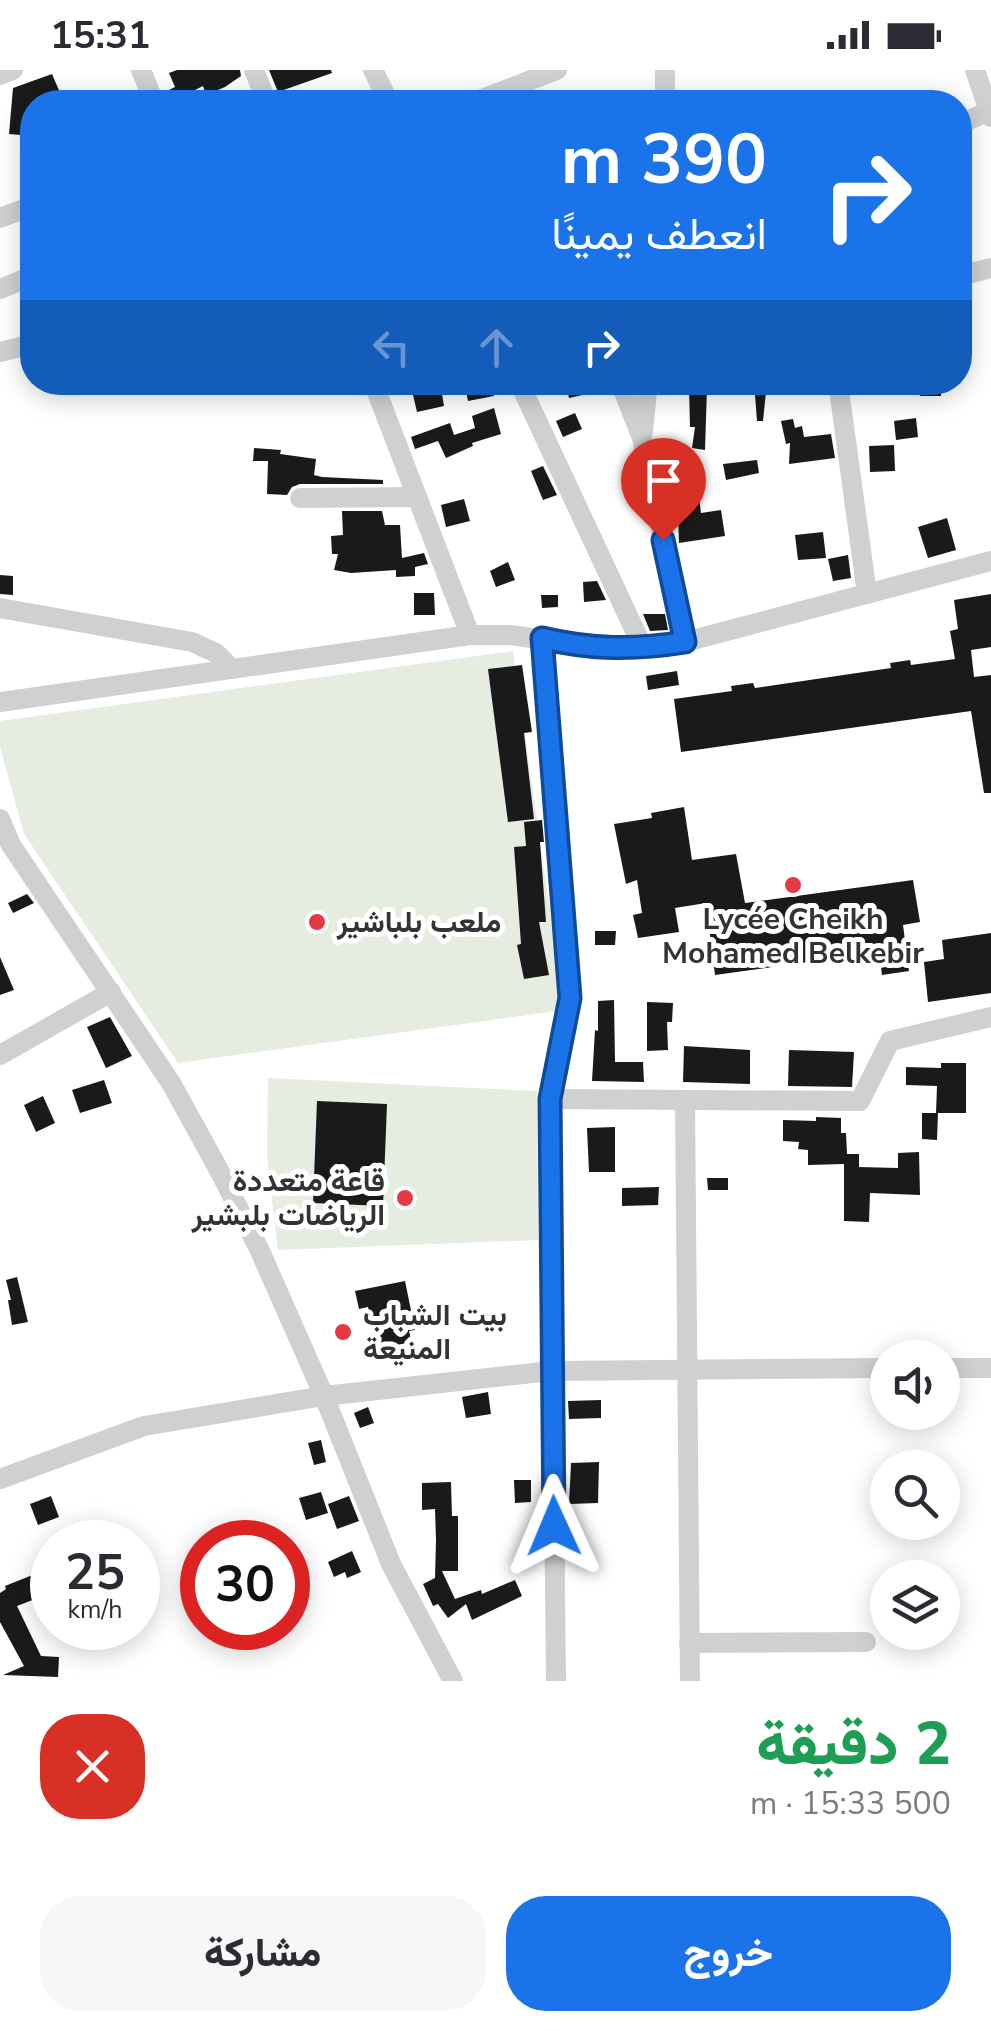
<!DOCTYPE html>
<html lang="ar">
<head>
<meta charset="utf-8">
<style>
  :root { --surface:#fff; --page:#f7f7f7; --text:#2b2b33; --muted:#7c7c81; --accent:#1a73e8 }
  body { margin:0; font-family:"Nunito Sans",Vazirmatn,sans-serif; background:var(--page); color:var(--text); direction:rtl; height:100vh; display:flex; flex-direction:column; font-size:38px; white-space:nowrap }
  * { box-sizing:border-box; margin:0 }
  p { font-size:32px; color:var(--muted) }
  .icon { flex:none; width:55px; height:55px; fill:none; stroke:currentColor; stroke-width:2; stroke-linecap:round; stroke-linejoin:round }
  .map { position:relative; height:1611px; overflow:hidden; direction:ltr }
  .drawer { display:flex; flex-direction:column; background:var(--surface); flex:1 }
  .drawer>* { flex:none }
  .guide { position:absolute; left:20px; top:20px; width:952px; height:305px; border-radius:40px; box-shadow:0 5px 25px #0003; direction:rtl; background:#1a73e8; color:#fff; overflow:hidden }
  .buttons { position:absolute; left:870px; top:1270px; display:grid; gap:20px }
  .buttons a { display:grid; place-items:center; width:90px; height:90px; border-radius:50%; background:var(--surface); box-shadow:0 5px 25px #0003; font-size:50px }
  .speed { position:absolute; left:30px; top:1450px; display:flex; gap:20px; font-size:50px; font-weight:700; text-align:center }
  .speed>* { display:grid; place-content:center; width:130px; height:130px; border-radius:50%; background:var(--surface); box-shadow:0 5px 25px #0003; line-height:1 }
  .speed small { font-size:25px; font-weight:400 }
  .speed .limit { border:15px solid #d22; background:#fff; color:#111 }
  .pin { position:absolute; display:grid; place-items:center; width:85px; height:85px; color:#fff; margin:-102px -42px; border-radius:50% 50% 50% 0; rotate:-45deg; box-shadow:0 0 10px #0007 }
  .pin .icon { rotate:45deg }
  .me { position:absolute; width:110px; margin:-55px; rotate:359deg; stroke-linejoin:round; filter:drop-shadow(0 0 8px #0008) }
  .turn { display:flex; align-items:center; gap:35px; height:210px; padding:0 40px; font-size:45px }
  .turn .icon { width:130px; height:130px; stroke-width:2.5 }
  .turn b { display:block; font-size:70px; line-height:85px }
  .lanes { display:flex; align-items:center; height:95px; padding:0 40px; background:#0003; justify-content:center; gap:50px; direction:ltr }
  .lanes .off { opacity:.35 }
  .round { display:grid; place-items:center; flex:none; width:105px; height:105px; border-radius:40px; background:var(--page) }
  .overview { display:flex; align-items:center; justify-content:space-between; height:170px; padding:0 40px }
  h1 { font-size:60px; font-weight:800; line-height:75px; color:#1e9e55 }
  .primary-button { display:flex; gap:20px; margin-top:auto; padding:20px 40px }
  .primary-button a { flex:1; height:115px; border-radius:40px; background:var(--accent); color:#fff; font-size:40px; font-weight:800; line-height:115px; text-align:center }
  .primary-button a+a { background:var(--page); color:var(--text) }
  .status { display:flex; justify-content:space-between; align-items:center; height:70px; padding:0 50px; background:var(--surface); direction:ltr }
  .status svg { height:28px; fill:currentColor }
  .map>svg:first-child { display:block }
  .green { fill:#e6ecdf }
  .building { fill:#1a1a1a }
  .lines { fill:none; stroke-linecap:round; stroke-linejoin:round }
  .minor { stroke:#d0d0d0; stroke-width:20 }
  .route-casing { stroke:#114b97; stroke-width:25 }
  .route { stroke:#1a73e8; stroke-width:18 }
  .poi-dot { fill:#e63946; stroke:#fff; stroke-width:4 }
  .labels { text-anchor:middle; stroke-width:10; stroke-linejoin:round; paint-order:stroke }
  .poi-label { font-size:30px; font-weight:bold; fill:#333; stroke:#fff; text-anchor:start }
</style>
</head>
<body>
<div class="status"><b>15:31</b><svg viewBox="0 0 49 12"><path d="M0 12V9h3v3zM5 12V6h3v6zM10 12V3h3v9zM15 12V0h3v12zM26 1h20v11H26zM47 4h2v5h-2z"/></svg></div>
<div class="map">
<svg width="991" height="1611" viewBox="0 0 991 1611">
  <rect width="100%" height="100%" fill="#fff"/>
  <g class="green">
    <path d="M513,581L564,940L178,993L24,764L0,677V651Z"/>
    <path d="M268,1008L537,1021L538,1170L278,1180L267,1087Z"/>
  </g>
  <g class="building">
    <path d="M177,0H240L241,6L225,17L206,25L203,16L171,32L165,22L175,17L169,3Z"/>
    <path d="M269,0H331L332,3L278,22Z"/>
    <path d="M52,4L64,32H32V66L9,64L13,18Z"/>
    <path d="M410,312H440L444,336L417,342Z"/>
    <path d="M464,312H490L494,326L468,331Z"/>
    <path d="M566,312H585L587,324L569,328Z"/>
    <path d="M754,312H767L763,351H757Z"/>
    <path d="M919,312H941V326H920Z"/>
    <path d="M689,318H707L705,380L692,378L695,357H690Z"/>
    <path d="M494,338L501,364L472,373L473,376L446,388L438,371L415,379L411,367L450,353L454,365L475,358L472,346Z"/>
    <path d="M575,343L582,359L563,367L556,351Z"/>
    <path d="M916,348L918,367L896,370L894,351Z"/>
    <path d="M793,349L795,358L802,356L804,367L831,364L835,388L789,394L790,373L786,374L781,351Z"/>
    <path d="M894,375L895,401L870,402L869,376Z"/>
    <path d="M254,378L281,380L280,384L316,389L314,405L322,407L383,410V414H300L292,417L287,425L267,424L268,391H253Z"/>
    <path d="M757,390L759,403L726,410L723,394Z"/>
    <path d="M543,396L557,425L543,430L531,401Z"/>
    <path d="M695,397L701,443L721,440L725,466L679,473L678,447L688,446L685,422L676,423L674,400Z"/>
    <path d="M464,429L470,451L446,457L441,435Z"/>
    <path d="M342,441H382L385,455H400L402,488L424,483L428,494L415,497V506L396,507V500L351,503L334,500L338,484H332L331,466L343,465Z"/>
    <path d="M947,448L956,480L928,488L918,457Z"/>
    <path d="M823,462L826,488L798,490L795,465Z"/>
    <path d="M848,485L851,508L833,511L828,489Z"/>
    <path d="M508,492L515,510L496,517L490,501Z"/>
    <path d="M0,505L13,506V525L0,524Z"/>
    <path d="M597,511L606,530L584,532L583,512Z"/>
    <path d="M414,523H434L435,545H414Z"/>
    <path d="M991,524V577L971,580L974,607L991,605V723H984L971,641L681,682L674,629L732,621L731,616L753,613L755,618L891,598L890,593L910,590L911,595L955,589L950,561L958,559L954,530Z"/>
    <path d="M541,525H558V537L542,538Z"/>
    <path d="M643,544H665L668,560L650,561Z"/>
    <path d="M522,595L532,662L524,663L534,749L508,752L488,599Z"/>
    <path d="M677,601L679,615L648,620L646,606Z"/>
    <path d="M684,737L692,790L736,784L745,833L913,810L920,852L903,855L909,901L882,905L879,882L715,905L706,833L675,838L679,862L638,868L633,845L642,843L637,810L626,814L614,754L652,748L651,743Z"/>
    <path d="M542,750L544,772H540L546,852H539L549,905L524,909L517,875L521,874L514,777L526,776L524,752Z"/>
    <path d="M27,824L34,833L13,843L8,833Z"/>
    <path d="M595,861H616L615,875H595Z"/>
    <path d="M991,863V923L928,932L924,892L944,889L942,870Z"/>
    <path d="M0,887L14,920L0,925Z"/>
    <path d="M614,930L615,992H643L644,1012L592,1011L595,960L598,961V931Z"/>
    <path d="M647,932L673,933L672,952H667L668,980L647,981Z"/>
    <path d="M110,947L132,986L106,998L87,957Z"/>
    <path d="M684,976L750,980V1014L683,1012Z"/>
    <path d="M789,980L854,982L852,1017L788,1016Z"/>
    <path d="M941,993H966V1043H936L937,1016L906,1015V997L941,998Z"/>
    <path d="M104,1010L112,1033L80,1043L72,1020Z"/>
    <path d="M43,1026L55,1053L36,1062L24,1035Z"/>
    <path d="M317,1031L387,1034L383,1136L313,1133Z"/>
    <path d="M922,1043H938L937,1070L922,1069Z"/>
    <path d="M816,1047L841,1048V1063H846L847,1084H859V1097L898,1098V1083L919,1082L920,1125L870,1123L869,1152L844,1151V1094L808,1095V1080L798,1079L799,1072L783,1071V1050L816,1051Z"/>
    <path d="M615,1057V1102H589L587,1058Z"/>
    <path d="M707,1108H728V1120H708Z"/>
    <path d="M659,1117L658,1135L622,1136V1118Z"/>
    <path d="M17,1207L28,1252L12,1255L8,1230H11L6,1210Z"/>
    <path d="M405,1211L415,1260L409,1261L413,1278L378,1286L368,1237L359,1239L355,1221Z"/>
    <path d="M488,1322L491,1344L466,1348L462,1327Z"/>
    <path d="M601,1330V1348L569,1349L568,1331Z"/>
    <path d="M368,1337L374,1353L360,1358L354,1343Z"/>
    <path d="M321,1370L326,1392L314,1395L308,1373Z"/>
    <path d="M599,1392L598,1433L569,1434L571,1393Z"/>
    <path d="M514,1410H531V1432L515,1433Z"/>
    <path d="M451,1412L452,1446H458V1501H442L455,1529L481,1520L482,1524L515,1510L522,1526L472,1550L466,1534L448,1548L438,1534L433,1536L423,1514L435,1508L436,1470L435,1439L422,1440V1413Z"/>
    <path d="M321,1422L328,1443L306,1450L299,1428Z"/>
    <path d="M51,1426L59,1447L38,1455L30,1434Z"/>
    <path d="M349,1426L359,1451L337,1459L328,1434Z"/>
    <path d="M352,1481L361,1502L347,1508L345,1502L334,1507L328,1492Z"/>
    <path d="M35,1504L43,1526L17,1536L41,1586L59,1587L58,1607L3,1605L24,1596L0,1552V1523L6,1519L5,1516Z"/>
  </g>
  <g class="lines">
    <g class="minor">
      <path d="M141,0L154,32"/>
      <path d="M254,0L267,32"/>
      <path d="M373,0L389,32"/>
      <path d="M665,0V32"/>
      <path d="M975,0L991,47"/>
      <path d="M0,5L13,0"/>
      <path d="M474,32L557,0"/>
      <path d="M960,54L991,40"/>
      <path d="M0,148L32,136"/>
      <path d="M960,206L991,198"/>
      <path d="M0,219L32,206"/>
      <path d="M0,282L32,274"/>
      <path d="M373,312L470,565"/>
      <path d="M519,312L643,578"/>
      <path d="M620,312L642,368L685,572"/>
      <path d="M838,312L867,524"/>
      <path d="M643,361L648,312"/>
      <path d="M300,428L417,427"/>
      <path d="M0,538L192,572L216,583L232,599"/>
      <path d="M542,568L570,928L550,1029L556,1611"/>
      <path d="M0,632L470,565H510L609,579L685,572L991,491"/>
      <path d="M0,749L11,775L171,1013L220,1102L260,1181L324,1326L391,1494L453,1611"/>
      <path d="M0,985L111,922"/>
      <path d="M550,1029L860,1031L890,971L991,947"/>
      <path d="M685,1030L690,1611"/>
      <path d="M942,1298H991"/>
      <path d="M0,1409L144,1356L324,1326L551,1301L888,1298"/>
      <path d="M689,1573L866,1572"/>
    </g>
  </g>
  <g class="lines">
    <g class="route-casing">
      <path id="route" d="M554,1456L550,1029L570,928L542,568C592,580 635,580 685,572L663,470"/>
    </g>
    <use href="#route" class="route"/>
  </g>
  <g class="poi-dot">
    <circle cx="793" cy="815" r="10"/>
    <circle cx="317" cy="852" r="10"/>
    <circle cx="405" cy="1128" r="10"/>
    <circle cx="343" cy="1262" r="10"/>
  </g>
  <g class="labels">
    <g class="poi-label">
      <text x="793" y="859" text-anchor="middle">Lycée Cheikh<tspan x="793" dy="34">Mohamed Belkebir</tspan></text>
      <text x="337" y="862">ملعب بلباشير</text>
      <text x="385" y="1121" text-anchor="end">قاعة متعددة<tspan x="385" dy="34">الرياضات بلبشير</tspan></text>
      <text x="363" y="1255">بيت الشباب<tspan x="363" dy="34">المنيعة</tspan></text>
    </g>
  </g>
</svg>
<div class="buttons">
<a><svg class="icon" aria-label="sound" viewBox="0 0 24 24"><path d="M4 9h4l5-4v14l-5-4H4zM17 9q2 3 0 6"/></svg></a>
<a><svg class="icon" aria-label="search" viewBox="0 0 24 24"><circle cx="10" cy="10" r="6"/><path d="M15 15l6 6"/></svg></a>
<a><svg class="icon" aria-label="layers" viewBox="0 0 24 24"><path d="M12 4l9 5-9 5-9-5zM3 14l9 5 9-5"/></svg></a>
</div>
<div class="speed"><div>25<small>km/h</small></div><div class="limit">30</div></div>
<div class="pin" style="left:663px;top:470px;background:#d93025"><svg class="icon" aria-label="arrive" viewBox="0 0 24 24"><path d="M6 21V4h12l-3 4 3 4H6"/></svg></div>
<svg class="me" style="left:554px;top:1456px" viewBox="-20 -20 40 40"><path d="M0-17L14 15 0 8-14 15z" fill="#1a73e8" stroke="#fff" stroke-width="4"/></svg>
<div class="guide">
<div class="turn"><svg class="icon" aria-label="right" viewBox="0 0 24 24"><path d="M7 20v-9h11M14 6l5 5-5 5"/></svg><div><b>390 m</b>انعطف يمينًا</div></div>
<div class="lanes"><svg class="icon off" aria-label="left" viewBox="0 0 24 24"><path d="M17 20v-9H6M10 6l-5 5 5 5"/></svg><svg class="icon off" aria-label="ahead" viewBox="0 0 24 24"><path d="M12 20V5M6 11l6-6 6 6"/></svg><svg class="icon" aria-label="right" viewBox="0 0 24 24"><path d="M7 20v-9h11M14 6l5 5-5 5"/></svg></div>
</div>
</div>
<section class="drawer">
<div class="overview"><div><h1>2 دقيقة</h1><p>500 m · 15:33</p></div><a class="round" style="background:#d93025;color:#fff"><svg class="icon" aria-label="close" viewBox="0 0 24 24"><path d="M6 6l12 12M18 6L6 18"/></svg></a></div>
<div class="primary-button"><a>خروج</a><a>مشاركة</a></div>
</section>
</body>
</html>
